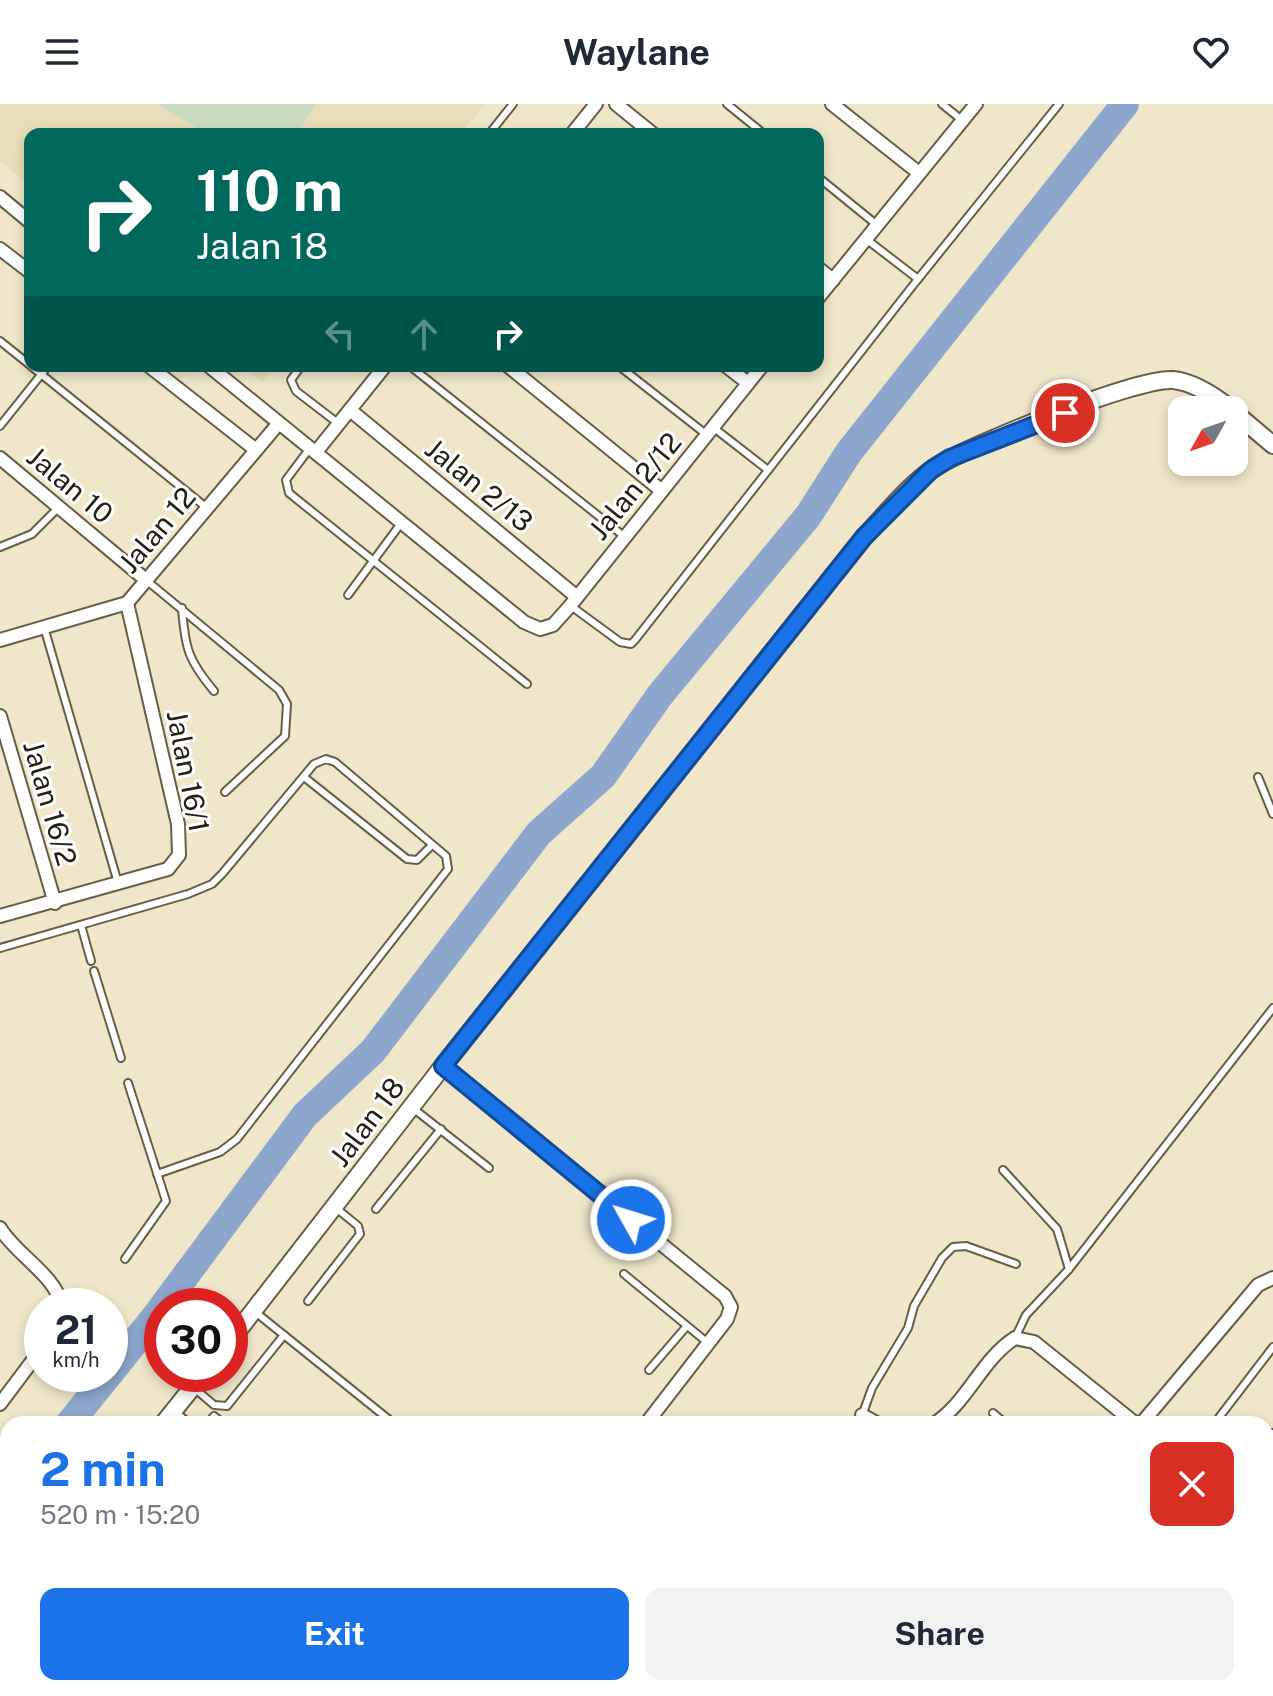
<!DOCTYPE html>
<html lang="en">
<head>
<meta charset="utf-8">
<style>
  :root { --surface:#fff; --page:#f2f2f3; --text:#1f2937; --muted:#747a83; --accent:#1a73e8 }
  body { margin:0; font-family:"Public Sans",sans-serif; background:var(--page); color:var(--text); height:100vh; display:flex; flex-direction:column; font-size:30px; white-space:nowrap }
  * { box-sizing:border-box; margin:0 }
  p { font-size:26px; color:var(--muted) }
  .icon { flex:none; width:44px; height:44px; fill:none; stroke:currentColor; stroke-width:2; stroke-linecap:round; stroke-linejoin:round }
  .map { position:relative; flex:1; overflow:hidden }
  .sheet { position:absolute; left:0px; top:1312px; width:1274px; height:280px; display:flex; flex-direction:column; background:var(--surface); border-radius:24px 24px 0 0; box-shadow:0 4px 12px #0003 }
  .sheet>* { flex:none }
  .banner { position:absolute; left:24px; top:24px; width:800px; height:244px; border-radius:16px; box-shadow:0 4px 12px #0003; background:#00695c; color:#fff; overflow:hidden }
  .needle { width:52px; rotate:230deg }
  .tools { position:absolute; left:1168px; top:292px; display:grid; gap:16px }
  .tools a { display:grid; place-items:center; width:80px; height:80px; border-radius:16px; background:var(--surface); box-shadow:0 4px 12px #0003; font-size:40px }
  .speed { position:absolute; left:24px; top:1184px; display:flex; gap:16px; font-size:40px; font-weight:700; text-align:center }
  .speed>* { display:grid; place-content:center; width:104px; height:104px; border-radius:50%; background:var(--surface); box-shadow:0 4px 12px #0003; line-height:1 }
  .speed small { font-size:20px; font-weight:400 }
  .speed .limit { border:12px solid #d22; background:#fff; color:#111 }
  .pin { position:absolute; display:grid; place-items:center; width:68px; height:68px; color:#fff; margin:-34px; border:4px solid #fff; border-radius:50%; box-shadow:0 2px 8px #0007 }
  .me { position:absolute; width:88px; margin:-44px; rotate:309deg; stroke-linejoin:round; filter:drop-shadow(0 0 6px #0008) }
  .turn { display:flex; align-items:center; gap:28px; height:168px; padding:0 40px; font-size:36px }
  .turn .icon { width:104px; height:104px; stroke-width:2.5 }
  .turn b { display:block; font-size:56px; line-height:68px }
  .lanes { display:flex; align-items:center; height:76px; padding:0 40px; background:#0003; justify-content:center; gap:40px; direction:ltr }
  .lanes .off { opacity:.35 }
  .round { display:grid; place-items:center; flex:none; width:84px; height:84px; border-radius:16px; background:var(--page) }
  .headline { display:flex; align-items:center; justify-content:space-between; height:136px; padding:0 40px }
  h1 { font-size:48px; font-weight:700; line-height:60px; color:var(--accent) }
  .action { display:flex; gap:16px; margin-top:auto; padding:16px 40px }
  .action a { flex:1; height:92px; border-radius:16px; background:var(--accent); color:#fff; font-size:32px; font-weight:700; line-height:92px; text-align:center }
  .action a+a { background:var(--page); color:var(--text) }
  header { display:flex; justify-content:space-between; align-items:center; height:104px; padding:0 40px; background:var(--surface); font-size:36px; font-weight:700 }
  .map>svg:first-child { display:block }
  .built { fill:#e9ddb9 }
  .green { fill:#cadcbf }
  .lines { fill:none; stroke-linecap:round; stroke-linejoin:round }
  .river { stroke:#8da6cd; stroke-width:28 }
  .service-casing { stroke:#665e45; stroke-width:10 }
  .minor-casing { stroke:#665e45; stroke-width:16 }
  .tertiary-casing { stroke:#665e45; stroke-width:20 }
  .service { stroke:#fff; stroke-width:6 }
  .minor { stroke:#fff; stroke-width:12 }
  .tertiary { stroke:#fff; stroke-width:16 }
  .route-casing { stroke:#114b97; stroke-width:20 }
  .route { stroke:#1a73e8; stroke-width:14 }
  .labels { text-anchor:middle; stroke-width:6; stroke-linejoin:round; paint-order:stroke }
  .street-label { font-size:28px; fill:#242016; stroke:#fff }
</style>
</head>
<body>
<header><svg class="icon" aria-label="menu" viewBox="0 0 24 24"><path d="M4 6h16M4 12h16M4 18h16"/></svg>Waylane<svg class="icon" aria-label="heart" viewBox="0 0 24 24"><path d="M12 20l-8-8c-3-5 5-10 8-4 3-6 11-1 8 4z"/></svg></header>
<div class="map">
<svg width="1273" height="1592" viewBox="0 0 1273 1592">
  <rect width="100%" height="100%" fill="#f0e7ca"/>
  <g class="built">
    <path d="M0,0H485L461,30H30V82L0,57Z"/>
    <path d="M243,262H275L262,278Z"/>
  </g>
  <path class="green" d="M156,0H315L298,30H209Z"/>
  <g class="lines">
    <g class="river">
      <path d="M163,1202L305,1011L373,947L539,729L603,672L660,591L808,412L849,348L1125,0"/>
      <path d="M110,1269L162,1204"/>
      <path d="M69,1320L109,1270"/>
      <path d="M0,1407L8,1397"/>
    </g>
    <g class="service-casing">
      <g id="service">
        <path d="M727,0L764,30"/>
        <path d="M942,0L963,17"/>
        <path d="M489,30L513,0"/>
        <path d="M818,73L877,121"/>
        <path d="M866,135L918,175L1059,0"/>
        <path d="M0,237L30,261"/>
        <path d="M31,262L207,404"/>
        <path d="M301,262L291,276L296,287L339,320"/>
        <path d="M410,262L625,433"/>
        <path d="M619,262L707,331"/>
        <path d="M0,322L48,262"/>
        <path d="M714,324L768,366"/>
        <path d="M310,344L286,376L289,389L527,580"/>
        <path d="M0,443L32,430L59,403"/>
        <path d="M146,476L279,586L287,600L285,632L225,688"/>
        <path d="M348,491L402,418"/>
        <path d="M571,502L620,538L631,540L635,536L918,175"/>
        <path d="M182,504C185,544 188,556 214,587"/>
        <path d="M44,523L118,779"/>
        <path d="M304,673L407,755L417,756L432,741"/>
        <path d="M1258,673L1273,710"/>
        <path d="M81,821L91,857"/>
        <path d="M0,844L188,790L212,780L222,770L314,660L326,655L335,658L446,752L448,765L237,1035L220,1048L157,1070"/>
        <path d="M94,867L121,954"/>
        <path d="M414,1005L489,1064"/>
        <path d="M1003,1066L1057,1125L1069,1165"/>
        <path d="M376,1105L441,1025"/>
        <path d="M125,1155L166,1097L128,979"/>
        <path d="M624,1170L708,1239"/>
        <path d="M308,1197L360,1130L358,1122L336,1104"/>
        <path d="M254,1207L392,1318"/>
        <path d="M1015,1234L1026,1211L1069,1165L1273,904"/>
        <path d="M649,1266L686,1223"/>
        <path d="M193,1283L214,1301L227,1302L284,1231"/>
        <path d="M174,1307L190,1320"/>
        <path d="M993,1309L1006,1320"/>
        <path d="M207,1320L214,1312L224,1320"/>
        <path d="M859,1320L872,1284L908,1224L914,1202L942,1154L953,1143L966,1142L1016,1160"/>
        <path d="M1214,1320L1273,1243"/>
        <path d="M1266,1531L1273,1536"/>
        <path d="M0,1568L8,1559"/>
        <path d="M826,1584L830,1592"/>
        <path d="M1087,1584L1097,1592"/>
        <path d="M391,1592V1584"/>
      </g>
    </g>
    <g class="minor-casing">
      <g id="minor">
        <path d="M616,0L653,30"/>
        <path d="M832,0L919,69"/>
        <path d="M572,30L596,0"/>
        <path d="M0,93L30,118"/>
        <path d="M0,145L30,168"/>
        <path d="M818,164L833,176"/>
        <path d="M818,194L976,0"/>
        <path d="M149,262L256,346"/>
        <path d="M209,262L524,518L540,525L553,521L570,502L762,262"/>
        <path d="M508,262L662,387"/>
        <path d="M726,262L748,279"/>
        <path d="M350,306L577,493"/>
        <path d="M316,348L385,262"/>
        <path d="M0,354L146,476"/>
        <path d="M0,536L127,499L279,319"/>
        <path d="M0,612L55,799"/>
        <path d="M0,812L168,765L179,751L178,720L127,499"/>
        <path d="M443,962L725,1192L731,1203L727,1215L646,1320"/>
        <path d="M0,1124C16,1151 58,1173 61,1202"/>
        <path d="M0,1300L42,1244"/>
        <path d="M862,1311L878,1320"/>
        <path d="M934,1320C968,1298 981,1256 1015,1234L1034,1238L1136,1320"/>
        <path d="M1141,1320L1258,1181L1273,1174"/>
        <path d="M1266,1340L1273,1332"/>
        <path d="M1266,1430L1273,1435"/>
        <path d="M993,1584L1003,1592"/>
        <path d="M1206,1584L1216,1592"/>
        <path d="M435,1592L441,1584"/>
        <path d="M1264,1592L1273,1582"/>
      </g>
    </g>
    <g class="tertiary-casing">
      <g id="tertiary">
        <path d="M1234,308L1273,341"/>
        <path d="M230,1237L443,962L864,433C886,410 908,382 934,364C965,343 1138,273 1173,276C1194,278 1216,293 1232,306"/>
        <path d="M163,1320L203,1270"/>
        <path d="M0,1518L8,1508"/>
      </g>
    </g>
    <use href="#service" class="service"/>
    <use href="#minor" class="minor"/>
    <use href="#tertiary" class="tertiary"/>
  </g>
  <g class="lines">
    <g class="route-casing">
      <path id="route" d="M631,1116L443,962L864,433L931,366L950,354L1065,309"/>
    </g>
    <use href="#route" class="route"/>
  </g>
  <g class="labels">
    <g class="street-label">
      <text transform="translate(70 381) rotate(40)" y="10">Jalan 10</text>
      <text transform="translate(479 381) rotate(39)" y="10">Jalan 2/13</text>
      <text transform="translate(635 382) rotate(-51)" y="10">Jalan 2/12</text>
      <text transform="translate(157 426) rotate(-50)" y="10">Jalan 12</text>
      <text transform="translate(188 667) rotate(79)" y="10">Jalan 16/1</text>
      <text transform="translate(50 699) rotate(74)" y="10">Jalan 16/2</text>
      <text transform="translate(367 1018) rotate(-53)" y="10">Jalan 18</text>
    </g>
  </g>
</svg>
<div class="tools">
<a><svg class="needle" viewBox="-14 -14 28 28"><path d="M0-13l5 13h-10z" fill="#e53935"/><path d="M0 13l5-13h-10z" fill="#747a83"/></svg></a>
</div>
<div class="speed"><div>21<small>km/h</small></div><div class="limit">30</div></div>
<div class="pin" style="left:1065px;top:309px;background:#d93025"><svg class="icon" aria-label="arrive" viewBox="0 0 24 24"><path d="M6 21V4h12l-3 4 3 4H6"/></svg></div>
<svg class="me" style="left:631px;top:1116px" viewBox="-20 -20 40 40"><circle r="17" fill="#1a73e8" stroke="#fff" stroke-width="3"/><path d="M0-11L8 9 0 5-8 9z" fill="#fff"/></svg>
<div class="banner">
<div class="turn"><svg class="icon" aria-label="right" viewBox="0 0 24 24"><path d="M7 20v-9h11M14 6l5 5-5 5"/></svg><div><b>110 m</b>Jalan 18</div></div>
<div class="lanes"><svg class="icon off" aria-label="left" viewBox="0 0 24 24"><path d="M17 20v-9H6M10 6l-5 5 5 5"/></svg><svg class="icon off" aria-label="ahead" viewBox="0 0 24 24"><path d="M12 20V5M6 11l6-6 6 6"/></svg><svg class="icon" aria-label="right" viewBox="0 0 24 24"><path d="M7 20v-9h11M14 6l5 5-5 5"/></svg></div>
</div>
<section class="sheet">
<div class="headline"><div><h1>2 min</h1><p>520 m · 15:20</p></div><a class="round" style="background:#d93025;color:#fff"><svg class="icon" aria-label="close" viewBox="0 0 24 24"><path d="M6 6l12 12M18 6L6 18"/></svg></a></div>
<div class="action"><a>Exit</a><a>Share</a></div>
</section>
</div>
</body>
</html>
